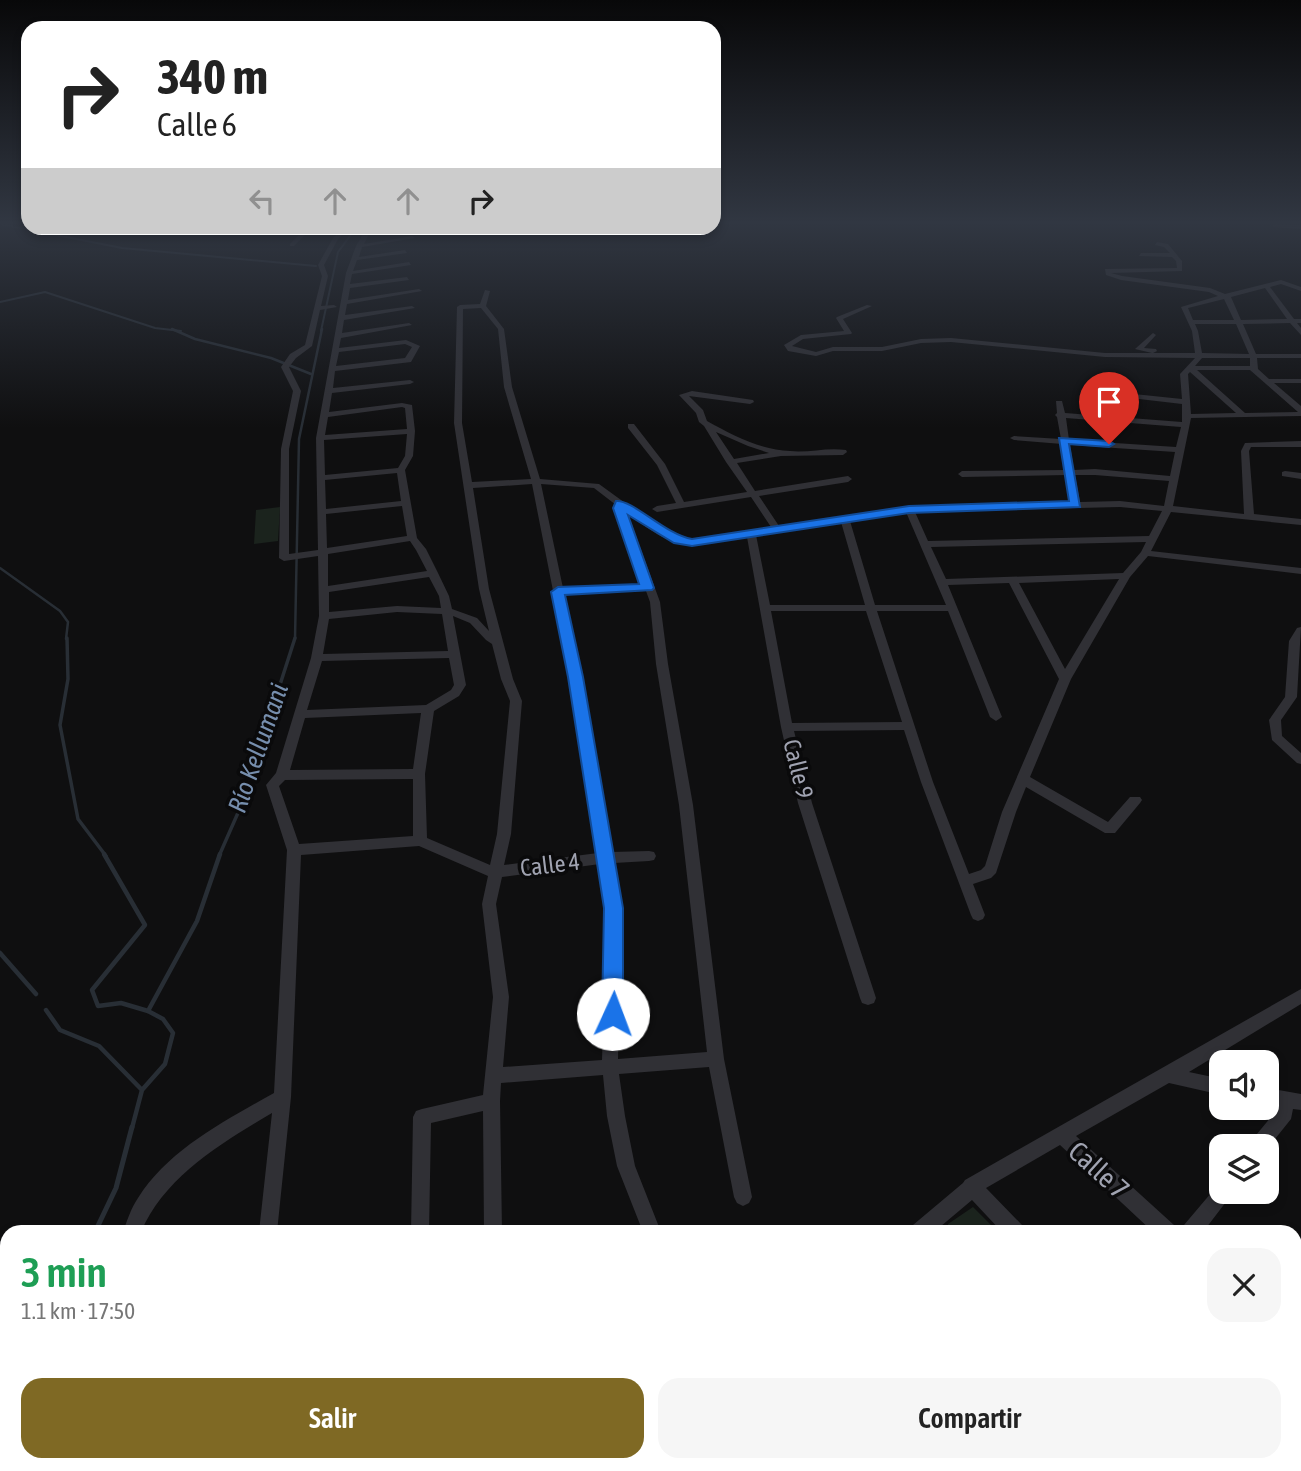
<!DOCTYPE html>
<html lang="es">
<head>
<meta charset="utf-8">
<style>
  :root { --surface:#fff; --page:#f6f6f6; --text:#222; --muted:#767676; --accent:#7f6924 }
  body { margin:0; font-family:"Asap Condensed",sans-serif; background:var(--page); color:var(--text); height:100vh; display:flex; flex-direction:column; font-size:26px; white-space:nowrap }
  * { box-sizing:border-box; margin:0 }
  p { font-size:23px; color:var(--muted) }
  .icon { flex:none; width:38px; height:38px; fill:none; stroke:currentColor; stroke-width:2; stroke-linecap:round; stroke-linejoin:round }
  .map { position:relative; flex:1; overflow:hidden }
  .drawer { position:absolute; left:0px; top:1225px; width:1302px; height:247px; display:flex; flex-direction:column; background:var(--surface); border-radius:21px 21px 0 0; box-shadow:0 4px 10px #0003 }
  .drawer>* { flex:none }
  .top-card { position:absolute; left:21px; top:21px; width:700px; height:214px; border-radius:21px; box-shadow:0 4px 10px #0003; background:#fff; color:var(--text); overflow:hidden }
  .buttons { position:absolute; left:1209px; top:1050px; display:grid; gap:14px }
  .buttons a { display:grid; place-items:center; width:70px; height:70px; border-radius:14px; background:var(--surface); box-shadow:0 4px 10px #0003; font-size:35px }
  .pin { position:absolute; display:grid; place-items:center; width:60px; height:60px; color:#fff; margin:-72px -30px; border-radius:50% 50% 50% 0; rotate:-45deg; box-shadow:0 0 7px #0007 }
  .pin .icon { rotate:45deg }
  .me { position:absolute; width:77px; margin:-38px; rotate:2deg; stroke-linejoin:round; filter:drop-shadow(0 0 5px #0008) }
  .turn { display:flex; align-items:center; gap:24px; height:147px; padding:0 21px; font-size:32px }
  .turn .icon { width:91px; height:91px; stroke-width:2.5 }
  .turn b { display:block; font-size:49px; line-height:60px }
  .lanes { display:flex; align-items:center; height:66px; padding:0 21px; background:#0003; justify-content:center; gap:35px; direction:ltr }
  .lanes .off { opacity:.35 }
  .round { display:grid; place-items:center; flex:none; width:74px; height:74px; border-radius:21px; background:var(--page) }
  .headline { display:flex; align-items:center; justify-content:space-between; height:119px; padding:0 21px }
  h1 { font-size:42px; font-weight:600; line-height:52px; color:#1e9e55 }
  .action { display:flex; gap:14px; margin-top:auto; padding:14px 21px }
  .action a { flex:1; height:80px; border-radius:21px; background:var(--accent); color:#fff; font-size:28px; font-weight:600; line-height:80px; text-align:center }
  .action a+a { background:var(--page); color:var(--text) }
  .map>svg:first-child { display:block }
  .green { fill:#1b231d }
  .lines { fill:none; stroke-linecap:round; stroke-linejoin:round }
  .stream-far4 { stroke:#282e35; stroke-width:2 }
  .stream-far3 { stroke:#282e35; stroke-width:2.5 }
  .stream-far2 { stroke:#282e35; stroke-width:3.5 }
  .stream-far1 { stroke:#282e35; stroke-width:4.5 }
  .stream { stroke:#282e35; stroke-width:5 }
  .river { fill:#282e35; fill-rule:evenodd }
  .minor { fill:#303035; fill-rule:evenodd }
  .route { fill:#1a73e8; stroke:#114b97; stroke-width:2 }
  .labels { text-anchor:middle; stroke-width:7; stroke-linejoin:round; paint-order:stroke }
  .street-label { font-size:24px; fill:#a0a3b1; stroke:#0a0a0b }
  .water-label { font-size:26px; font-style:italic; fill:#768ead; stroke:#0a0a0b }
  .near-street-label { font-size:28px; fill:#a0a3b1; stroke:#0a0a0b }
</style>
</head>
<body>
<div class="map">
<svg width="1301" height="1471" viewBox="0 0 1301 1471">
  <rect width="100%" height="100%" fill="#0f0f10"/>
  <g class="green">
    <path d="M280,507L278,541L254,544L256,510Z"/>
    <path d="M973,1207L998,1232H948V1224Z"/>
    <path d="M800,1465H912L915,1471H792Z"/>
    <path d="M1105,1465H1210L1205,1471H1110Z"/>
  </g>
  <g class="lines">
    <g class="stream-far4">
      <path d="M0,224L122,248L316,266"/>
      <path d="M0,302L45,292L155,328L181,331"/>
      <path d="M321,331L338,252L356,228"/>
    </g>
    <g class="stream-far3">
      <path d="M172,329L195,339L271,358L311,374"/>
      <path d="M0,568L60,611L68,622L66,639"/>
      <path d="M295,639L299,439L322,329"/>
    </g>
    <g class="stream-far2">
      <path d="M67,638L68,679L60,725L78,819L106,856"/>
      <path d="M219,856L241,806L295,638"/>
    </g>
    <g class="stream-far1">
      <path d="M104,854L145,925L92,990L98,1006L121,1003L148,1011"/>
      <path d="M0,953L36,994"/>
      <path d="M46,1010L60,1030L99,1046L141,1089"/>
      <path d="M132,1128L142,1090L165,1064L173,1033L163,1019L148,1011L197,921L220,854"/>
    </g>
    <g class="stream">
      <path d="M95,1232L116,1188L132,1127"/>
      <path d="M0,1448L7,1432"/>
    </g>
    <g class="river">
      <path d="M1301,1403V1443L1295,1446V1406Z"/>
      <path d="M1253,1465H1289L1287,1471H1251Z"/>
    </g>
    <g class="minor">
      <path d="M1274,224L1301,225V229L1272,227Z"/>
      <path d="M306,228H312L294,246H290V244Z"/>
      <path d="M343,228H349L338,239L324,265L328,276L321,306L334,305L337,307L320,310L312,346L296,358L289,367L301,391L289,449V554L318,550L316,438L346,273L356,246L366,229L397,228L395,230L370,232L364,244L412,236L415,238L362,247L359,257L405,250L407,253L357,260L353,271L409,262L411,265L352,274L350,284L407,277L409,280L350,288L348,300L419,289L422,291L347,304L345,315L412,306L415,308L344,320L342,333L409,323L412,325L341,338L339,348L406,340L420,346L411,362L335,371L333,388L410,380L414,382L410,384L332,393L329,412L402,403L412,405L415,431L413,456L405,470L417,538L426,549L438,573L449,596L452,609L477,618L489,631L479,589L454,423L457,307L460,305L480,304L485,290L490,291L486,306L504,329L512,387L540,479L599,484L661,529L680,537L692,539L771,527L751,497L657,512L652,509L657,506L676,503L657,465L628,428V424H634L665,464L684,502L747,492L726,462L704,426L699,422L696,413L679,395L692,391L753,400L754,402L750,404L689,396L703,410L707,421C732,435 761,450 790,451C809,453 827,447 846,450L847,452L843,455L781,456L737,463L755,491L848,476L852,479L848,482L759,496L779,526L909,506L1071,502L1067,475L962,477L958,474L962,471L1066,470L1062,444L1014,440L1010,438L1014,436L1061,439L1057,417L1055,415L1057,413L1056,401H1062L1065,413L1182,422V404L1105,395L1101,393L1105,391L1182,399L1180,374L1195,358L1105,357L951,342L921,343L882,351H833L816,356L788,351L784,345L801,335L844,331L836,318L837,317L867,305L872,306L843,319L852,333L851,334L803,339L792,346L816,352L833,347H882L921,339L951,338L1105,353H1152L1135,349L1153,333L1156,335L1144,348L1156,349L1157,351L1153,353H1195L1192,331L1181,307L1218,296L1209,292L1121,280L1106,275L1105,269L1177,268L1176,261L1172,257L1139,256L1141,253H1170L1164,247L1155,245L1157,242L1168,244L1182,261V271L1111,273L1122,276L1210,288L1225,294L1281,280L1301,287V291L1281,284L1270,287L1294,319H1301V323H1297L1301,328V335L1290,323L1243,324L1256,354H1301V358H1257L1258,369L1269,379H1301V383H1274L1301,406V416L1191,418L1173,506L1244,514L1241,451L1245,443L1301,441V447H1251L1249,451L1254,514L1301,519V525L1171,512L1151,551L1301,568V574L1148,556L1130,577L1071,679L1030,777L1108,822L1130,797H1140L1142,800L1140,803L1115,833H1105L1026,787L1016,812L996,873L991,878L973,884L985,915L983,919L978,921L973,919L971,915L921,782L904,730L794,731L812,803L876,998L874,1003L868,1005L862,1003L860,998L798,803L781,727L747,537C729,539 710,545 692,545C667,545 647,527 628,514L660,602L668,664L693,805L724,1059L752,1197L749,1203L743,1206L737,1203L734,1197L709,1067L619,1074L625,1116L635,1166L661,1232H643L617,1166L607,1116L603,1075L501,1083L500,1101L502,1232H484L483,1111L431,1123L429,1232H411L413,1117L416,1111L422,1109L483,1095L493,997L482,904L488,876L419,846L301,855L291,1097L277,1232H259L272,1113C222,1143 165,1176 141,1232H123C127,1221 131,1208 138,1198C168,1150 226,1120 274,1093L287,850L266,785L276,773L311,658L319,616L318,556L284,561L279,558L281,449L293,391L281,367L290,354L305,345L322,276L318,265L333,238ZM1265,288L1287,319L1241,320L1231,297ZM1224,299L1234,320H1193L1188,308ZM481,308L498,329L504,387L531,479L472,482L462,423L463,309ZM1195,324H1236L1249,354L1202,353L1198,331ZM405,344L412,347L405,358L336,366L339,352ZM1202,358H1250V366H1195ZM1197,370H1250L1298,412L1245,413ZM1190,372L1236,413L1191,414L1188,374ZM402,407L405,408L407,429L325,435L328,417ZM1066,418L1181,427L1176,447L1069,440ZM716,432L748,446L769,453L734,459ZM407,434L405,456L398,468L325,475L324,440ZM1070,445L1175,452L1170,476L1095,469L1074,470ZM397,473L401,501L326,509L325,480ZM1075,475H1095L1169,481L1164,506L1120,501L1080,502ZM532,484L570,677L598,853L504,865L511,834L522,701L513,679L489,589L473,488ZM541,484L594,488L616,505L644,585L563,588ZM402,506L407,536L327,548L326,514ZM1120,507L1162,511L1149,536L928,541L915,512ZM906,512L946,605H875L850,521ZM841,522L865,605H770L756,535ZM410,541L416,550L427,571L328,586V554ZM1146,542L1141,552L1123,573L946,579L931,547ZM429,577L439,596L441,608L397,606L329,612V592ZM1119,579L1065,669L1019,583ZM1009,583L1059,679L1002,812L985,866L981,870L969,874L933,782L877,611H948L990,717L996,721L1002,717L948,585ZM646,591L650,602L656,664L679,805L707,1052L618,1059L621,908L614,863L649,861L654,860L656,856L654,852L649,851L612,852L582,677L564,594ZM771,611H866L902,722L792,723ZM397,612L442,614L448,651L323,654L329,619ZM453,616L470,623L486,640L492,644L501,679L510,701L497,834L490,865L427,838L425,774L434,711L459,696L466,685ZM449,658L454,685L451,690L426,705L307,710L322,661ZM421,713L413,769L290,770L305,718ZM413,779V836L299,844L279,786L285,780ZM600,864L607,908L602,1060L503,1067L509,997L496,904L502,877Z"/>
      <path d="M1285,471L1301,473V479L1282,476V472Z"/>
      <path d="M1301,627L1297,697L1281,720L1282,736L1301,753V764L1297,763L1272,740L1269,720L1285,697L1289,641L1297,628Z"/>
      <path d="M1301,989V1004L1189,1072L1222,1079V1095L1169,1083L1076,1136L1174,1225L1176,1232H1153L1060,1145L986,1188L1022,1225L1024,1232H1002L972,1200L934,1232H911L913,1225L963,1183L965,1180Z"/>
      <path d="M1267,1088L1301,1094V1110L1293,1109L1291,1119L1267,1149V1146H1249L1252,1140L1276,1111L1275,1106L1267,1104Z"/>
      <path d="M1222,1183V1192H1232L1229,1198L1203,1232H1182L1184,1225L1217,1186Z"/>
      <path d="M0,1241L7,1242V1262L0,1261Z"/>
      <path d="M1295,1340L1301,1342V1381L1295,1383Z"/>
      <path d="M7,1356V1389L0,1392V1359Z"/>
      <path d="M19,1465H41L39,1471H17Z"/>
      <path d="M236,1465H258L257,1471H235Z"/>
      <path d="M404,1465H426L425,1471H403Z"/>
      <path d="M496,1465H518L519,1471H497Z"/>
      <path d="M555,1465H586L583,1471H552Z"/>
      <path d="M737,1465H769L772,1471H734Z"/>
      <path d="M925,1465H948L951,1471H928Z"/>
      <path d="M1079,1465H1102L1105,1471H1082Z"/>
      <path d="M1225,1465H1248L1245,1471H1222Z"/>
    </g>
  </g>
  <linearGradient id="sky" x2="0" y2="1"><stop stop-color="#080809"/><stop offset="0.52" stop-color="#313742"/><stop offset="1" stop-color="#313742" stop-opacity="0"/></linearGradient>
  <rect width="1301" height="428" fill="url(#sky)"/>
  <path class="route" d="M1059,438L1109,441L1114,444L1109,447L1069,444L1080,507L909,513L692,546L674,543L628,515L654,588L652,590L565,595L583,677L623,908V1014L620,1021L613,1024L605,1021L602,1014L604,908L568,677L551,592L558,587L639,584L613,508L616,501C632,499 666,535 692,539L909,506L1069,501Z"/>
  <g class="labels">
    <g class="street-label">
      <text transform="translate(798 769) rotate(76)" y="8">Calle 9</text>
      <text transform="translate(550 865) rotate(-7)" y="8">Calle 4</text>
    </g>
    <g class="water-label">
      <text transform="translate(258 748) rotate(-71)" y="9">Río Kellumani</text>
    </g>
    <g class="near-street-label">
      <text transform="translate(1099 1170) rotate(42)" y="10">Calle 7</text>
    </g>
  </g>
</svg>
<div class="buttons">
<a><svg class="icon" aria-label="sound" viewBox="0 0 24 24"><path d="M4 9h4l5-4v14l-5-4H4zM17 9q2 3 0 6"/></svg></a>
<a><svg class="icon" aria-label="layers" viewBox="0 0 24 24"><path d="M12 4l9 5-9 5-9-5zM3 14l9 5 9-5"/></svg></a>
</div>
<div class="pin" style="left:1109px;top:444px;background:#d93025"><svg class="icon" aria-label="arrive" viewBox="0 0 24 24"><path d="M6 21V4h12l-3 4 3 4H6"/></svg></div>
<svg class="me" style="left:613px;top:1014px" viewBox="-20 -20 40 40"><circle r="19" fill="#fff"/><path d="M0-13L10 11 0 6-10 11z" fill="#1a73e8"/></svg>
<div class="top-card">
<div class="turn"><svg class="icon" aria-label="right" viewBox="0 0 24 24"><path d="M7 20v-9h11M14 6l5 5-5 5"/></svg><div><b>340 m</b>Calle 6</div></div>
<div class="lanes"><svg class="icon off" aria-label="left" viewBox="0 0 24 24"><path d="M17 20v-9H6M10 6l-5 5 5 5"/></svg><svg class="icon off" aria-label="ahead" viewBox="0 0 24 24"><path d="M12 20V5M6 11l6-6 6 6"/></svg><svg class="icon off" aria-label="ahead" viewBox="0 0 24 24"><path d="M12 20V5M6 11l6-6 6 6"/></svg><svg class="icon" aria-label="right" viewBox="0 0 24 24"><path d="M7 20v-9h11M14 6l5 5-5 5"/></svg></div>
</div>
<section class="drawer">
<div class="headline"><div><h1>3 min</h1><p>1.1 km · 17:50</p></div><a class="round"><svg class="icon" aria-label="close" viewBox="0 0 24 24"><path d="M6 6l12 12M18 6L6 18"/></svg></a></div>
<div class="action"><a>Salir</a><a>Compartir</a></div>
</section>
</div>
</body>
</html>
